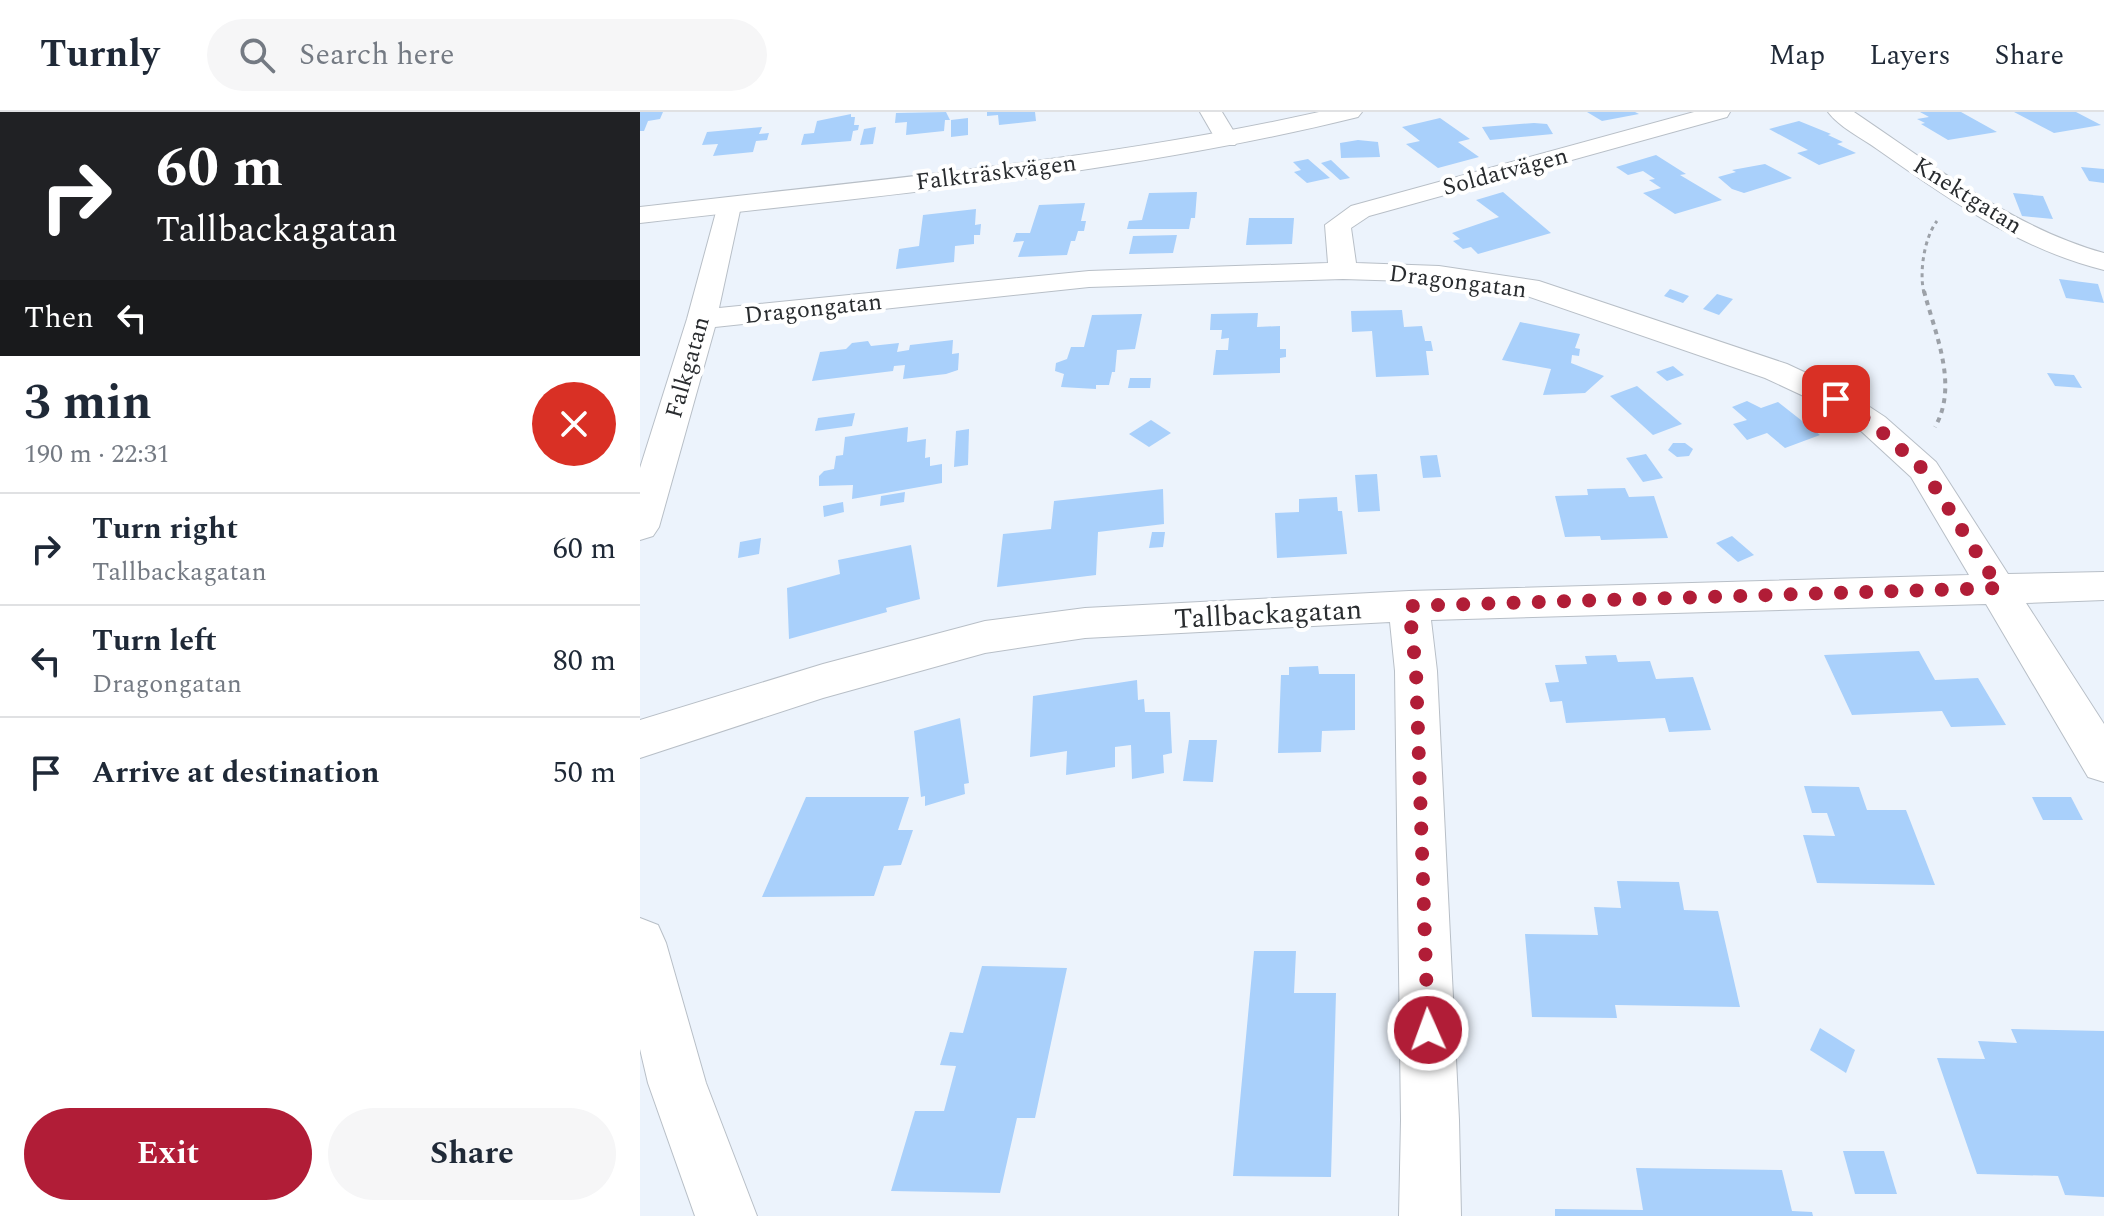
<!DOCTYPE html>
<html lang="en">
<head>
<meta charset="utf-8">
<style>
  :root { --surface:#fff; --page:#f6f6f7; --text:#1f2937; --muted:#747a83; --line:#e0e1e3; --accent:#b11d37 }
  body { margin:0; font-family:Spectral,serif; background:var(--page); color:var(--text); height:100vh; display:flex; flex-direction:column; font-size:30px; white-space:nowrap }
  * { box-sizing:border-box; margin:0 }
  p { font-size:26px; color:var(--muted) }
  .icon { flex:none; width:44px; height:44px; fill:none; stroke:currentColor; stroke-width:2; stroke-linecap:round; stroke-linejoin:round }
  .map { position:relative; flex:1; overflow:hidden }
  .side { display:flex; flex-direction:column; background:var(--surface); width:640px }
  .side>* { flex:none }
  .hud { background:#202124; color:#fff; overflow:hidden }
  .pin { position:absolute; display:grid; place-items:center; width:68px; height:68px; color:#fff; margin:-34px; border-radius:16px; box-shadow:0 4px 12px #0006 }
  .me { position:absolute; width:88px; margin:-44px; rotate:358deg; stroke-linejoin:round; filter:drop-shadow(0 0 6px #0008) }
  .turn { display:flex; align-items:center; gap:28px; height:168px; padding:0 24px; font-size:36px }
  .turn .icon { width:104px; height:104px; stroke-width:2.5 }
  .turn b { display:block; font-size:56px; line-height:68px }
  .then { display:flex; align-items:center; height:76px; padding:0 24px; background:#0003; gap:16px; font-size:30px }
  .round { display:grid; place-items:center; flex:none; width:84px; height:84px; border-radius:42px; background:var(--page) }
  .summary { display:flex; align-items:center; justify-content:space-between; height:136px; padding:0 24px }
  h1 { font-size:48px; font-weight:700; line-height:60px }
  .button { display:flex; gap:16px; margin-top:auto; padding:16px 24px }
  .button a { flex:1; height:92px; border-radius:48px; background:var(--accent); color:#fff; font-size:32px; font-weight:700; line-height:92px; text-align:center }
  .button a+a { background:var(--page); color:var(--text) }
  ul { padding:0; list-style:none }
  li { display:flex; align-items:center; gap:24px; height:112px; padding:0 24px; border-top:2px solid var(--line) }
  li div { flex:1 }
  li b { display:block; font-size:30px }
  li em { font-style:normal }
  header { display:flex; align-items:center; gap:48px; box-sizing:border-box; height:112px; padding:0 40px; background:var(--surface); border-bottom:2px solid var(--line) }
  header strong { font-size:38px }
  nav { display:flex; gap:44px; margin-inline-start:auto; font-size:28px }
  .search { width:560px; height:72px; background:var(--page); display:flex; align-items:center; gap:20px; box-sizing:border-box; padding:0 28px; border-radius:44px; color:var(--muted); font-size:30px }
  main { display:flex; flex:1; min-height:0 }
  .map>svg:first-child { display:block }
  .building { fill:#a9d0fb }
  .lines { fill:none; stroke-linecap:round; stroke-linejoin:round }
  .minor-casing { stroke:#b8bfc7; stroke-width:2 }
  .tertiary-casing { stroke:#b8bfc7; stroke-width:2 }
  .path-far1 { stroke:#9ca1a8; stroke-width:3; stroke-dasharray:4 4; stroke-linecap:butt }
  .path { stroke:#9ca1a8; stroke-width:4; stroke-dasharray:5 5; stroke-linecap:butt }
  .minor { fill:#fff; fill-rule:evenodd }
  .tertiary { fill:#fff; fill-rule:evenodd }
  .route { stroke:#b11d37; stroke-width:14; stroke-dasharray:0 25.2 }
  .labels { text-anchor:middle; stroke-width:8; stroke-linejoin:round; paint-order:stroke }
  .far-street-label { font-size:24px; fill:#292c2f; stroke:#fff }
  .street-label { font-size:28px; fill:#292c2f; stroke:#fff }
</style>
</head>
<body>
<header>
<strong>Turnly</strong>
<div class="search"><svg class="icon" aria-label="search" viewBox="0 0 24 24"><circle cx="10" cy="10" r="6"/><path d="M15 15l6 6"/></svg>Search here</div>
<nav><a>Map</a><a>Layers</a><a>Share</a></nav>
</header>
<main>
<section class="side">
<div class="hud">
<div class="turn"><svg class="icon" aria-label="right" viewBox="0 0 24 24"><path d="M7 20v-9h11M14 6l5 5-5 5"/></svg><div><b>60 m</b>Tallbackagatan</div></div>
<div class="then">Then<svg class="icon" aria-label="left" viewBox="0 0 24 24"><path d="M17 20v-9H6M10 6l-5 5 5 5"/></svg></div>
</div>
<div class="summary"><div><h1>3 min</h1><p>190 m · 22:31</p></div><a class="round" style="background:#d93025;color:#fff"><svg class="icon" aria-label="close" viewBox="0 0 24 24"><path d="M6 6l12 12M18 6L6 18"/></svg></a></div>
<ul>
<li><svg class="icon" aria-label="right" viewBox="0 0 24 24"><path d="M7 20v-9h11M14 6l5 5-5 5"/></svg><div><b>Turn right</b><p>Tallbackagatan</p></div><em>60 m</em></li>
<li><svg class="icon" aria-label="left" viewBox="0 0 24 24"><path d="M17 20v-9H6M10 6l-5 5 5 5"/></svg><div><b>Turn left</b><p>Dragongatan</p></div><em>80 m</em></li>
<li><svg class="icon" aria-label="arrive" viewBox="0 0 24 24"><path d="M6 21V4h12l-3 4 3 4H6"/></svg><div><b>Arrive at destination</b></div><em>50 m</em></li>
</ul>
<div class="button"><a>Exit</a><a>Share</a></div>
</section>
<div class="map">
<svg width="1464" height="1104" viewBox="0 0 1464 1104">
  <rect width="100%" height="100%" fill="#ecf3fc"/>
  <g class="building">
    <path d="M0,0H23L20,7L8,9L4,19H0Z"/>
    <path d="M306,0L310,8H305L304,19L266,23L267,10L255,11L256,1Z"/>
    <path d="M347,0H395L396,9L359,13L358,3L347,4Z"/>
    <path d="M947,0H995L999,2L962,9Z"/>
    <path d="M1280,0H1321L1357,20L1308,28L1281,12L1285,11L1277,7L1289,5Z"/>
    <path d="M1374,0H1436L1461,13L1414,21Z"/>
    <path d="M211,2V5H215L214,13H219L218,18L213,19L211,29L161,33L164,22L174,21L177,9Z"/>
    <path d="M328,6V23L311,25V8Z"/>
    <path d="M800,6L830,27L818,30L839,45L798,56L766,32L780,29L762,15Z"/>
    <path d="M1159,9L1191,22L1188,23L1203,30L1197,32L1216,41L1179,53L1157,41L1168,38L1129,17Z"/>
    <path d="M894,11L907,12L913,22L850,28L842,15Z"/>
    <path d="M122,15L119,22L129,21L127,28L116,29L113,40L73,44L78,32L62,33L67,20Z"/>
    <path d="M236,15L233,32L220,33L224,17Z"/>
    <path d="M718,28L738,30L740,45L701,46L700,31Z"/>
    <path d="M1016,43L1046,62L1040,63L1082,88L1035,102L1003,81L1021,76L1009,68L1015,67L1003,59L988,63L976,55Z"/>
    <path d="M668,47L690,66L667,71L654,60L661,58L653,50Z"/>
    <path d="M691,48L710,66L700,68L681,51Z"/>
    <path d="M1125,52L1152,66L1104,81L1092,77L1078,65L1096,60L1092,58Z"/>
    <path d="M1441,55L1464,57V71L1449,69Z"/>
    <path d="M557,80L555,106H551L549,117H487L489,109L502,108L509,81Z"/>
    <path d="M863,80L911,121L838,142L831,135L823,137L813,129L820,127L812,121L859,105L836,88Z"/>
    <path d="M1373,81L1403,84L1413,107L1382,104Z"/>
    <path d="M445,91L441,109H446L444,119H438L435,129H431L427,143L378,145L384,129L373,130L376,121H390L399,93Z"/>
    <path d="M336,97L335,113L341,112L340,123H334V132L315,134L314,150L256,157L259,137L279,134L283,103Z"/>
    <path d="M609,106H654L652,132L606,133Z"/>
    <path d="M537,123L533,141L489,142L493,124Z"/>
    <path d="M1419,167L1458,172L1464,191L1426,186Z"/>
    <path d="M1030,177L1049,184L1043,191L1024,184Z"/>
    <path d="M1077,182L1093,187L1079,203L1063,197Z"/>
    <path d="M762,198L764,215L782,214L785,229H791L793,239H786L789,263L736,265L732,219L712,220L711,199Z"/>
    <path d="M618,201L617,215L640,214V237H646V245L640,246V261L573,263L576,238H588L589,226L581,227L582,218H570L571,202Z"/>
    <path d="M502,202L495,237L477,238L475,260H472L469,273H456V277L421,275L424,262L415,259L416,251L427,247L431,235H444L452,203Z"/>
    <path d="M880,210L940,222L935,236L940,237L939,244L932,243L931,251L964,264L945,281L903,283L911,257L862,248Z"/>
    <path d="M313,228L312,242L319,241L318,258L306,262L263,267L265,253L254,254L253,259L172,269L180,240L206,237L212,231L228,229L231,234L259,231L257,240L269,238L270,233Z"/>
    <path d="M1033,254L1044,263L1027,269L1016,260Z"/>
    <path d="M1407,261L1434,263L1442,276L1415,274Z"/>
    <path d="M490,266H511L510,276H488Z"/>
    <path d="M997,274L1042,312L1013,323L970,284Z"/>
    <path d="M1107,289L1121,296L1138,290L1180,323L1145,336L1127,321L1107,328L1093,312L1107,308L1092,295Z"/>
    <path d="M215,301L212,314L175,319L178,306Z"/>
    <path d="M511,308L531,321L509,335L489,322Z"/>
    <path d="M268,315L267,330L286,327L285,346L290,345V354L302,352V371L212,387L213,373L179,374V364L184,359L194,357L196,344L203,343L205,325Z"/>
    <path d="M329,317L328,353L314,355L316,319Z"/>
    <path d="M1033,331H1045L1053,337L1049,344L1037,345L1028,338Z"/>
    <path d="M1006,342L1023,366L1003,370L986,346Z"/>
    <path d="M797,343L801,365L783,366L780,344Z"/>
    <path d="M737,362L740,399L718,400L715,363Z"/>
    <path d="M985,376L989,385L1014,384L1028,426L961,428L960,424L925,425L915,384L948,383L947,377Z"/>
    <path d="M523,377L524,412L458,420L456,463L357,475L363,422L411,417L414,389Z"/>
    <path d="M265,380L264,390L240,394L241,384Z"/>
    <path d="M697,385L698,399H702L707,442L637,446L635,401L659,400V387Z"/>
    <path d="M203,390L204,400L184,405L183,394Z"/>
    <path d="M512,420H525L523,435L509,436Z"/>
    <path d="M1092,424L1114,443L1098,450L1076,431Z"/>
    <path d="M121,426L119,442L98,446L100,430Z"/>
    <path d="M271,433L280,487L246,496L247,500L149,527L147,476L200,462L198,448Z"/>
    <path d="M1279,539L1295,568L1338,566L1366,613L1311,615L1302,599L1212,603L1184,543Z"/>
    <path d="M976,543L978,550L1010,549L1016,567L1053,565L1071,618L1029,620L1025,606L926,611L922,589L910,590L905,571L919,570L915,553L947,552L945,544Z"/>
    <path d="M678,554L679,562H715V618L682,619L681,640L638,641L641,563H649V555Z"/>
    <path d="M497,568L498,588L504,587L505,600H530L532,641L523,643L524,661L492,667L491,633L475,635V655L426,663L427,639L390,645L393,584Z"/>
    <path d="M320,606L329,671L324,672L325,682L285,694V684L281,685L274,619Z"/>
    <path d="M549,628H577L573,670L543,669Z"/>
    <path d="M1164,674L1219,675L1227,698H1266L1295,773L1177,771L1163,723L1195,724L1187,701H1172Z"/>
    <path d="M166,685H269L258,718H273L261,753L244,754L234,784L122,785Z"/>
    <path d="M1392,685H1431L1443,708H1403Z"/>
    <path d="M977,769L1039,770L1044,798L1078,799L1100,895L975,893L977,906L892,905L885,822L958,823L954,795L981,796Z"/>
    <path d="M614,839H656L654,881H696L691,1065L593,1064Z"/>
    <path d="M342,854L427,856L395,1006H377L360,1081L251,1079L275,999H304L316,954L300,953L310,920L323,921Z"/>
    <path d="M1180,916L1215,938L1206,961L1170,938Z"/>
    <path d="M1371,917L1464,919V1085L1425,1083L1418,1064L1337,1062L1297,946L1345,947L1338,929L1377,931Z"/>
    <path d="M1203,1039H1244L1257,1082H1215Z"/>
    <path d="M996,1056L1142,1058L1152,1099L1172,1100L1173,1104H915V1097L1003,1098Z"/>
  </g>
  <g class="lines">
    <g class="minor-casing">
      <g id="minor">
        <path d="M560,0H582L599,28L595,33H579Z"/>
        <path d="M1054,0H1090L1087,5L729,104L711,116L716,151L799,154L899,169L1147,252L1207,280L1245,305L1296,350L1368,462L1464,460V488L1386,491L1464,612V670L1448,665L1346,492L791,508L797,559L819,1008L821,1104H759L761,1008L755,559L750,510L445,526L345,541L183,586L0,646V608L183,552L345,509L445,496L769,479L1329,463L1271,365L1221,319L1185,294L1125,266L884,183L799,170L703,167L449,175L75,215L19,415L13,424L0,428V356L47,207L79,89H97L101,94L79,196L449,159L688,151L685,113L711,94Z"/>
        <path d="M1188,0H1214C1293,53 1371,115 1464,141V158C1379,137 1308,87 1237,37C1222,26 1199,15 1188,0Z"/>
        <path d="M0,806L18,813L26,831L66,971L117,1104H55L8,971L0,937Z"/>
      </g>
    </g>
    <g class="tertiary-casing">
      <path id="tertiary" d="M679,0H722L718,5C483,63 240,83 0,111V95C227,68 456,50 679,0Z"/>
    </g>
    <path class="path-far1" d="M1284,181C1279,161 1284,126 1297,109"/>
    <path class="path" d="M1284,179C1295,222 1319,273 1295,315"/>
    <use href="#minor" class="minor"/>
    <use href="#tertiary" class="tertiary"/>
  </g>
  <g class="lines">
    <path class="route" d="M788,918L776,559L769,494L1359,476L1284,358L1233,312L1196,287"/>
  </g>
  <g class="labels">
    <g class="far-street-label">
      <text transform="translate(865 59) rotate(-15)" y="8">Soldatvägen</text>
      <text transform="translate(356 60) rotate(-7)" y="8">Falkträskvägen</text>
      <text transform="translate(1328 83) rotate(32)" y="8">Knektgatan</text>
      <text transform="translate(818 169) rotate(7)" y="8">Dragongatan</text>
      <text transform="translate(173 196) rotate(-6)" y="8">Dragongatan</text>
      <text transform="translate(47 255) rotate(-74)" y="8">Falkgatan</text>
    </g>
    <g class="street-label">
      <text transform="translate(628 501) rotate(-3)" y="10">Tallbackagatan</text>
    </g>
  </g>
</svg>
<div class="pin" style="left:1196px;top:287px;background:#d93025"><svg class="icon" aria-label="arrive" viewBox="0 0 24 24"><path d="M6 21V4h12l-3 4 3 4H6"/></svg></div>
<svg class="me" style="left:788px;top:918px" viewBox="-20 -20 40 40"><circle r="17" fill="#b11d37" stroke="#fff" stroke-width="3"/><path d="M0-11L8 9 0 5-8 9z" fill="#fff"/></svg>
</div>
</main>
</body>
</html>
